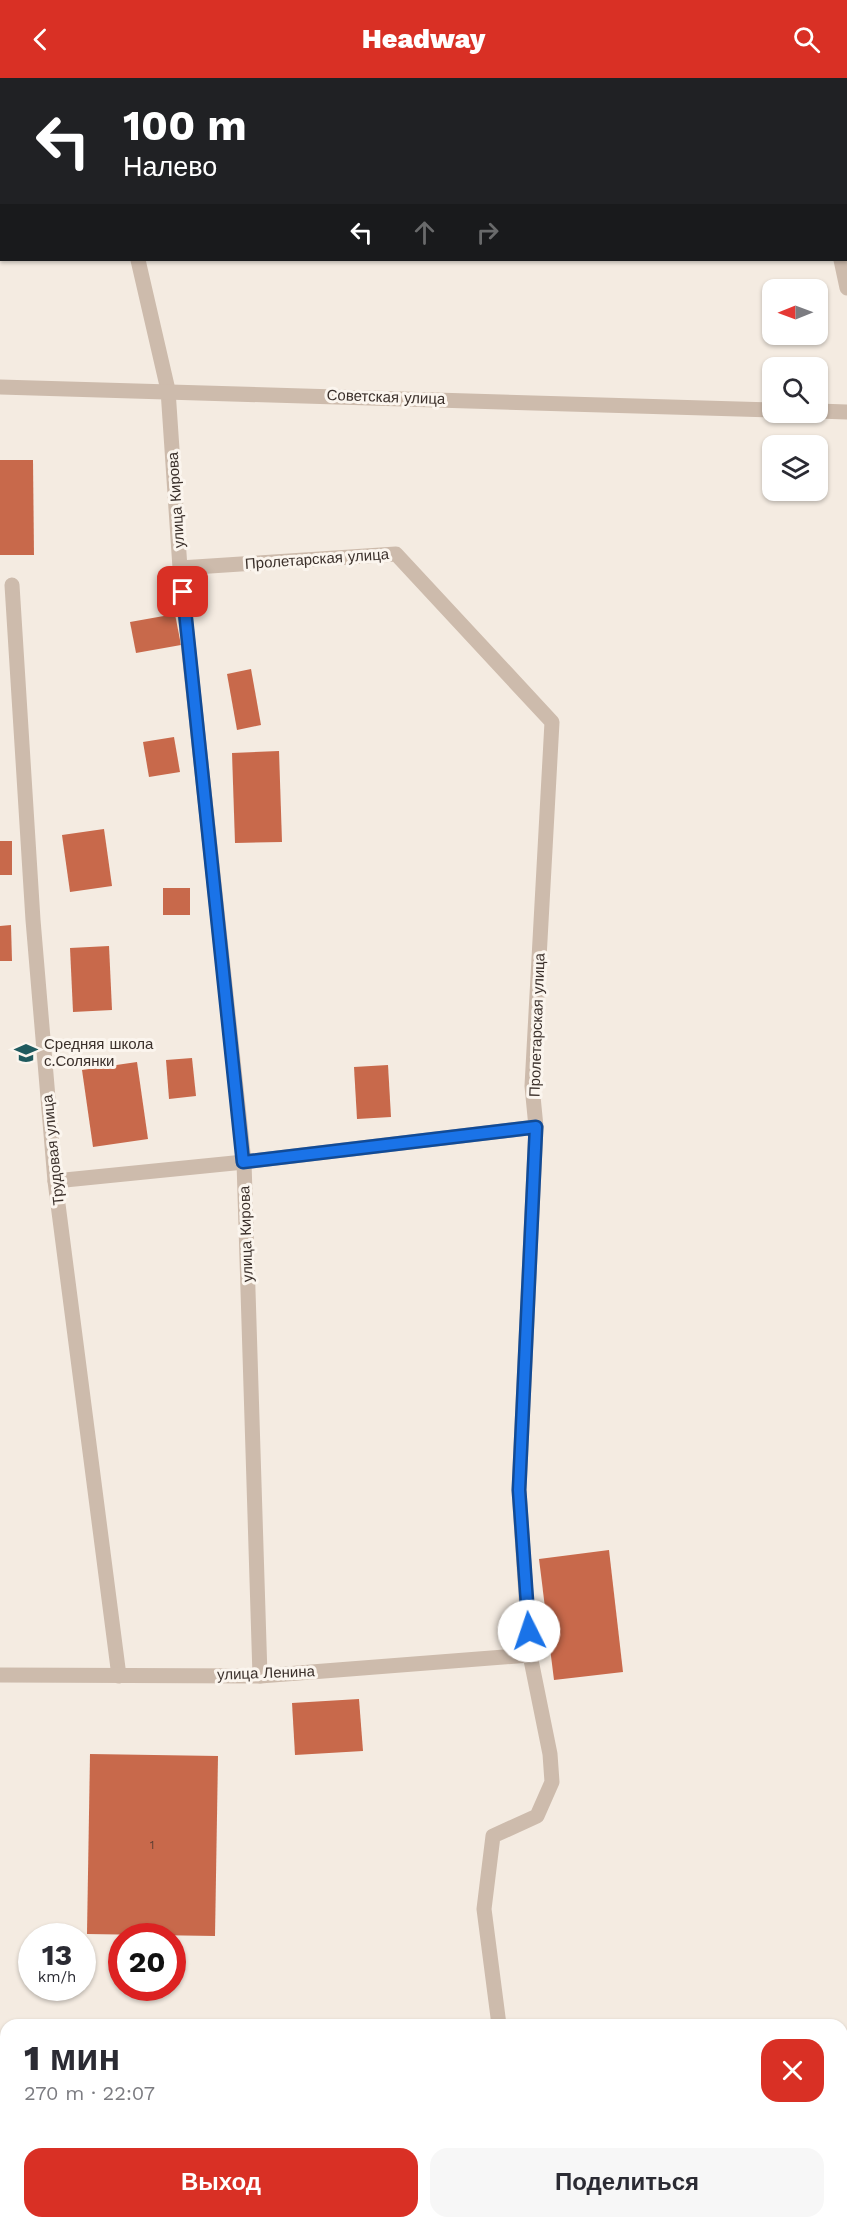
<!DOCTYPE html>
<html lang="ru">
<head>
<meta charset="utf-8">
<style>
  :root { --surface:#fff; --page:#f7f7f7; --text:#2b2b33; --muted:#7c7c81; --accent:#d93025 }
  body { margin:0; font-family:"Work Sans",sans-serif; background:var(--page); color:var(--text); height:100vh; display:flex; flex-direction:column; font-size:22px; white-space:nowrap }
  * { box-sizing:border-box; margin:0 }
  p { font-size:20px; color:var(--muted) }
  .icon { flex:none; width:33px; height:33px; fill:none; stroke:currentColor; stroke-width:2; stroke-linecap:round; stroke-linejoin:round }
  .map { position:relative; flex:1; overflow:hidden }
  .drawer { position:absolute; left:0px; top:1941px; width:848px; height:210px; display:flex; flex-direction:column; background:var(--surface); border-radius:18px 18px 0 0; box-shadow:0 2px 4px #0004 }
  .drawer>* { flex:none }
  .hud { position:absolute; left:0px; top:0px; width:848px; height:183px; box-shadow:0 2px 4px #0004; background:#202124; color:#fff; overflow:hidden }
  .needle { width:39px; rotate:269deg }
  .fabs { position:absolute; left:762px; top:201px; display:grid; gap:12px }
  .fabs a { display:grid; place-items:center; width:66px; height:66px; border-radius:12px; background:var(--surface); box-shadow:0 2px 4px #0004; font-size:30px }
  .speed { position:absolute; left:18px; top:1845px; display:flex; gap:12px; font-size:30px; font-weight:700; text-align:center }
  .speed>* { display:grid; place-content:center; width:78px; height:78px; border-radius:50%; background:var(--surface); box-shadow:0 2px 4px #0004; line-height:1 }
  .speed small { font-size:15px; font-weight:400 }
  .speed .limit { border:9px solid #d22; background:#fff; color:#111 }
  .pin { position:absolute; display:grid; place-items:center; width:51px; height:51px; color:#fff; margin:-26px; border-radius:12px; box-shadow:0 3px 9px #0006 }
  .me { position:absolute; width:66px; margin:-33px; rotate:356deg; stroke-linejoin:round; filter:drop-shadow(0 0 4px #0008) }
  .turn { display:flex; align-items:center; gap:21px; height:126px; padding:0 24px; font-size:27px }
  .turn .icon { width:78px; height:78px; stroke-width:2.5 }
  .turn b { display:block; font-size:42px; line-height:51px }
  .lanes { display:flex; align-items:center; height:57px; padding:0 24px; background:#0003; justify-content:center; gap:30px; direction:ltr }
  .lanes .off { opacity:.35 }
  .round { display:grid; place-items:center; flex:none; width:63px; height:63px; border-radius:18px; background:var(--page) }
  .summary { display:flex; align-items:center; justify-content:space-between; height:102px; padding:0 24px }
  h1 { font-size:36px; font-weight:800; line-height:45px }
  .cta { display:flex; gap:12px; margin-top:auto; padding:12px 24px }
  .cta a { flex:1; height:69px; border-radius:18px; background:var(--accent); color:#fff; font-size:24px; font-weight:800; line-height:69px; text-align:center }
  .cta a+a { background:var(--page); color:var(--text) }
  header { display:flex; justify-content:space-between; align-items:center; height:78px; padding:0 24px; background:var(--accent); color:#fff; font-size:27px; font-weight:800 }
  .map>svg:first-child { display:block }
  .green { fill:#b8c4a0 }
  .building { fill:#c8694b }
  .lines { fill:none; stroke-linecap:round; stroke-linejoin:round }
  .service { stroke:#cdbbac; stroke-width:15 }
  .minor { stroke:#cdbbac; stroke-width:15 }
  .route-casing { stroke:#114b97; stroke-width:15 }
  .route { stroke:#1a73e8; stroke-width:10 }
  .labels { text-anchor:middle; stroke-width:6; stroke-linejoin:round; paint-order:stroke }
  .number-label { font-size:12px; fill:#5e3e33 }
  .street-label { font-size:15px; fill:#3b302b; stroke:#fbf5ee }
  .poi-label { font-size:15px; fill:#3b302b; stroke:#fbf5ee; text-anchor:start }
</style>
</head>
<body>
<header><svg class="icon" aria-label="back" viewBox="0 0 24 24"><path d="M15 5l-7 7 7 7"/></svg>Headway<svg class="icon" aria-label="search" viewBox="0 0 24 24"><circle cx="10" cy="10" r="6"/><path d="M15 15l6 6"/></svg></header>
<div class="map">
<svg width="847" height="2151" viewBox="0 0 847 2151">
  <rect width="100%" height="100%" fill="#f4ebe1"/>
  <path class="green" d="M842,2043H847V2151H785V2145H842Z"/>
  <g class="building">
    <path d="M0,382H33L34,477H0Z"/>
    <path d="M175,536L181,567L136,575L130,544Z"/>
    <path d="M251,591L261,647L237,652L227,596Z"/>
    <path d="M174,659L180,694L149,699L143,664Z"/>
    <path d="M279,673L282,764L235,765L232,675Z"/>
    <path d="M104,751L112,808L70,814L62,757Z"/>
    <rect x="0" y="763" width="12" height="34"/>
    <rect x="163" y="810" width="27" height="27"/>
    <path d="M11,847L12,883H0V848Z"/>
    <path d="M109,868L112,932L73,934L70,870Z"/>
    <path d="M192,980L196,1018L169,1021L166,982Z"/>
    <path d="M137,984L148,1061L93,1069L82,992Z"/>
    <path d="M388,987L391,1039L357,1041L354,989Z"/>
    <path d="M609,1472L623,1594L554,1602L539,1481Z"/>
    <path d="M359,1621L363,1673L295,1677L292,1625Z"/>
    <path d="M90,1676L218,1678L215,1858L87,1856Z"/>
    <rect x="83" y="2145" width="96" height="6"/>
  </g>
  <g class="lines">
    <g class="service">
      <path d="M95,0V2"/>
      <path d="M787,0L788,2"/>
      <path d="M138,182L168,312L180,490L244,1084L260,1598"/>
      <path d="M841,182L847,210"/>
      <path d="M180,490L396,476L552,644L532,1008L536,1049L519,1412L530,1577L550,1676L552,1704L537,1738L493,1758L484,1831L499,1947"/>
      <path d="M12,507L33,842L55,1103L119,1598"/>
      <path d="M55,1103L244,1084L536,1049"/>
      <path d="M0,1597L260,1598L530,1577"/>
      <path d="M539,2145V2151"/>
    </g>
    <g class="minor">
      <path d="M0,309L772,332"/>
      <path d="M818,333L847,334"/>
      <path d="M229,2151V2145"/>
    </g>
  </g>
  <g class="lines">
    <g class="route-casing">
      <path id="route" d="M183,514L243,1084L536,1049L519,1412L529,1553"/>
    </g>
    <use href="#route" class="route"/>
  </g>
  <defs>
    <g id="school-bare" transform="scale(1.8)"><path d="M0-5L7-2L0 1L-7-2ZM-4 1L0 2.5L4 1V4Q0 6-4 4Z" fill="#1f5a5e" stroke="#fbf5ee" stroke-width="2.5" paint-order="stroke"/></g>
  </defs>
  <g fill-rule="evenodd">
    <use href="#school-bare" x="26" y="975"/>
  </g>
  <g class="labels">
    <g class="number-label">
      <text x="152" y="1771">1</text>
    </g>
    <g class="street-label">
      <text transform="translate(386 319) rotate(2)" y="5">Советская улица</text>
      <text transform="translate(176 422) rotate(-94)" y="5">улица Кирова</text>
      <text transform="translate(317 481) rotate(-4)" y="5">Пролетарская улица</text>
      <text transform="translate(537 947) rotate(-88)" y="5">Пролетарская улица</text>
      <text transform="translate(53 1072) rotate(-96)" y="5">Трудовая улица</text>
      <text transform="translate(246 1156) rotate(-92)" y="5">улица Кирова</text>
      <text transform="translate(266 1595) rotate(-2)" y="5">улица Ленина</text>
    </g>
    <g class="poi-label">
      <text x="44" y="971">Средняя школа<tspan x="44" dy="17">с.Солянки</tspan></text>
    </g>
  </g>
</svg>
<div class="fabs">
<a><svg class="needle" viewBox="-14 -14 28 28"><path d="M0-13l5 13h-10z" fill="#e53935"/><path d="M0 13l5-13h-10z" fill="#7c7c81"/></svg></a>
<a><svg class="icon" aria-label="search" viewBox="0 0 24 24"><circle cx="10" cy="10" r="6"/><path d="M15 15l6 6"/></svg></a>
<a><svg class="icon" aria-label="layers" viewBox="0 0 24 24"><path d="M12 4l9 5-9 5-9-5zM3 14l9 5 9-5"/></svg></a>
</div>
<div class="speed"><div>13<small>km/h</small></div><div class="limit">20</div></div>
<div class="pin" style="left:183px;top:514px;background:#d93025"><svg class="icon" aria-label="arrive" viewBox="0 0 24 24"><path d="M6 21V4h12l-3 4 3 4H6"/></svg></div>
<svg class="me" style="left:529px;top:1553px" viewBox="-20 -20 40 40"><circle r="19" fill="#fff"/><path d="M0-13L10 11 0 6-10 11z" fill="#1a73e8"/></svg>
<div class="hud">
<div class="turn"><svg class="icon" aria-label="left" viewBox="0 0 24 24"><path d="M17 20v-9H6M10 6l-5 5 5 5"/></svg><div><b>100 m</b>Налево</div></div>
<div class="lanes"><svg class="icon" aria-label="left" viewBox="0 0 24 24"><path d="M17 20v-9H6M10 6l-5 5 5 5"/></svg><svg class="icon off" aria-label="ahead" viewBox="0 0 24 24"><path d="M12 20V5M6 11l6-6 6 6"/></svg><svg class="icon off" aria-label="right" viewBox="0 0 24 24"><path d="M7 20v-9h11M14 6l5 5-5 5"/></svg></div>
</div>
<section class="drawer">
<div class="summary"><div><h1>1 мин</h1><p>270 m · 22:07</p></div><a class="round" style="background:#d93025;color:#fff"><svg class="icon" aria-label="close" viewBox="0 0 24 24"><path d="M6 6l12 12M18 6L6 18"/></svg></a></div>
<div class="cta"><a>Выход</a><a>Поделиться</a></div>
</section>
</div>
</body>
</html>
